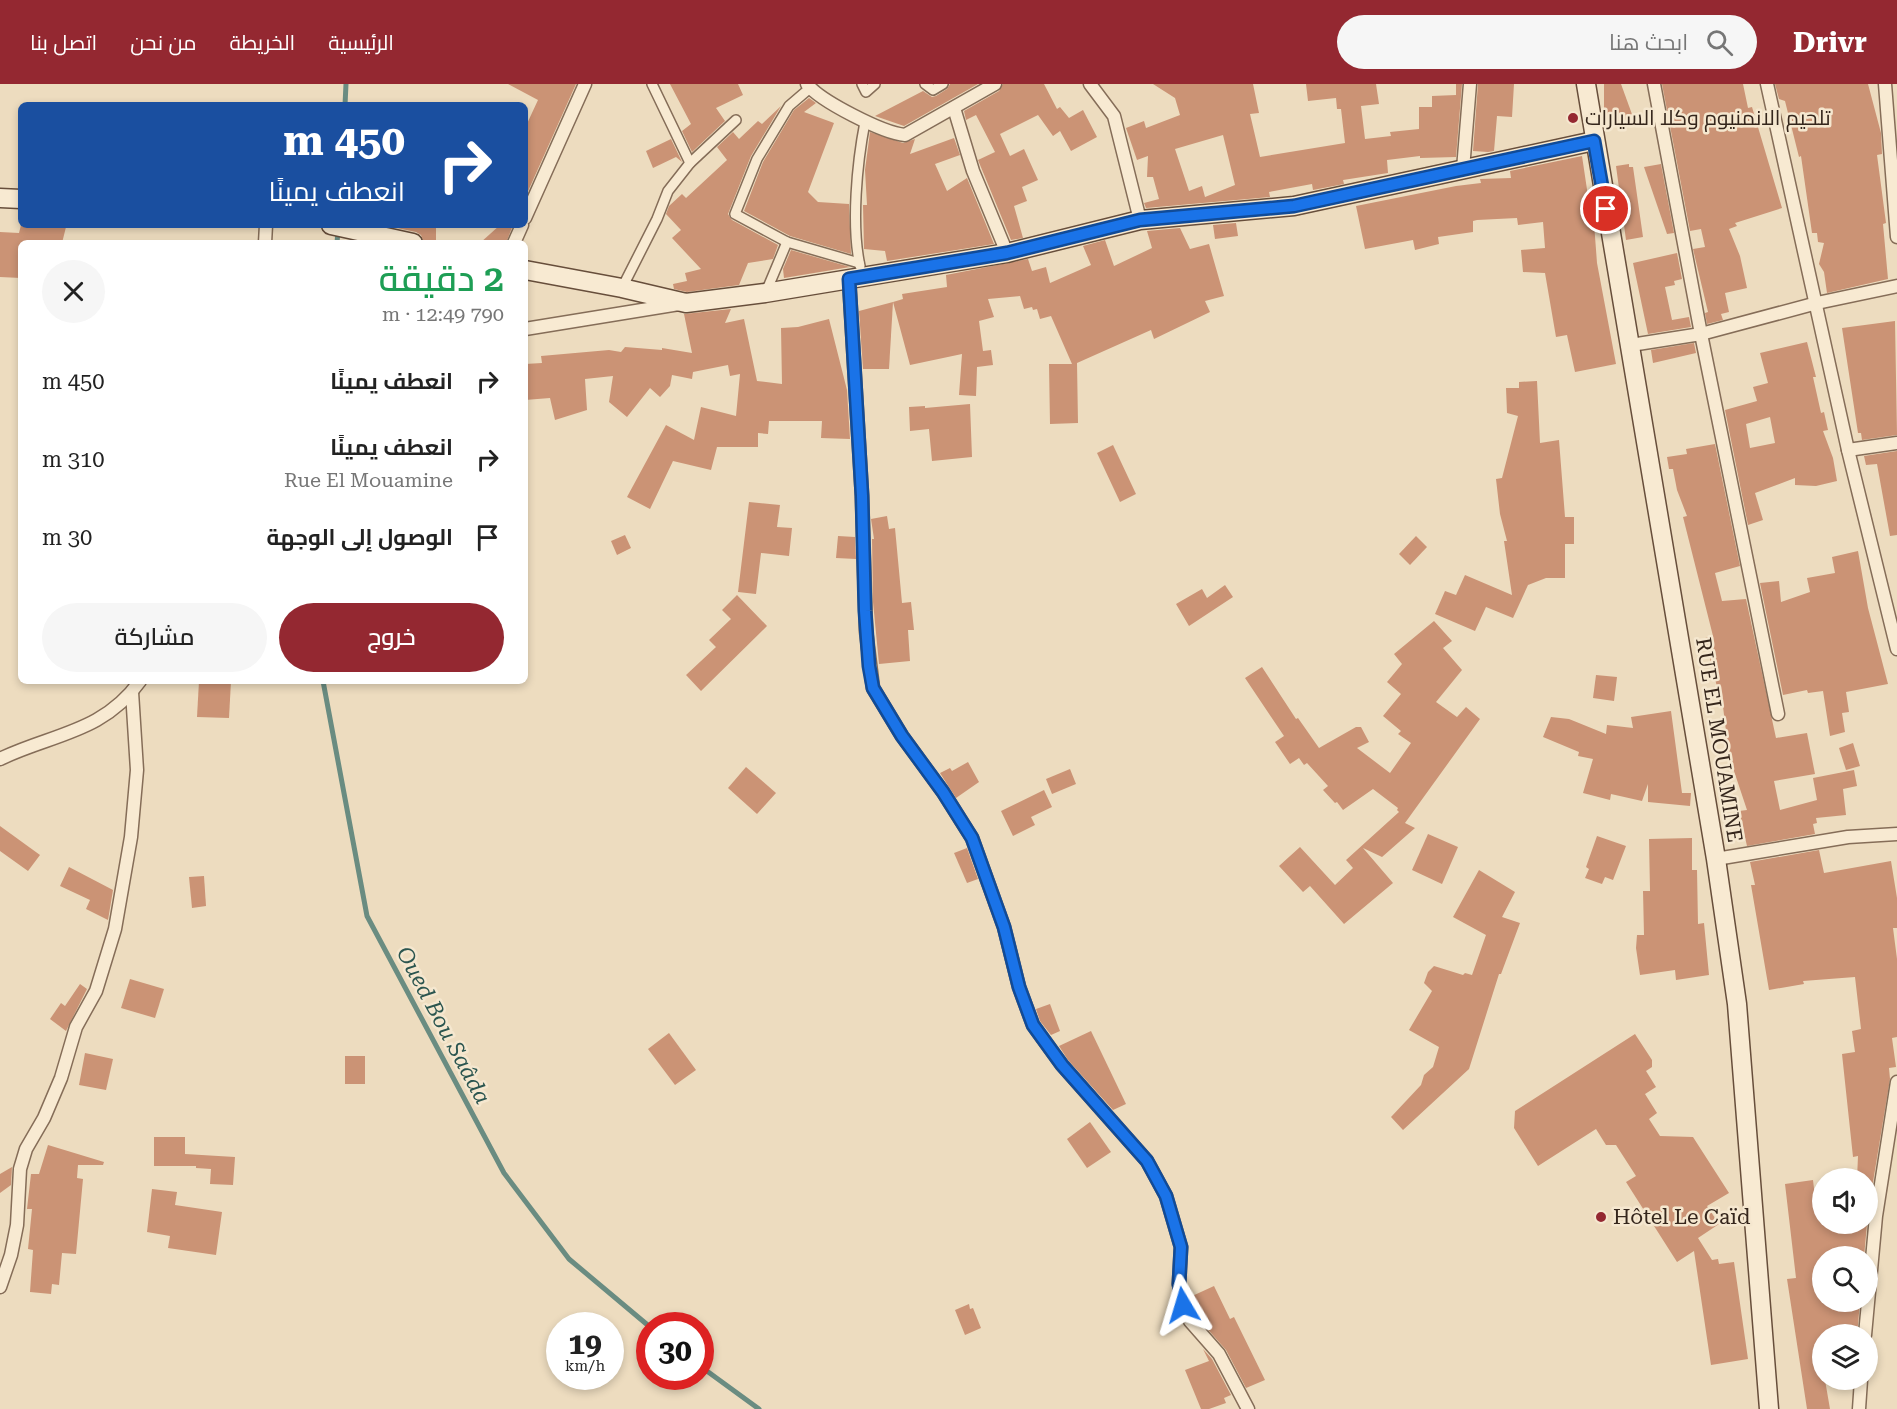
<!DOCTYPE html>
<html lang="ar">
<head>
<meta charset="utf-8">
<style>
  :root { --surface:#fff; --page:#f6f6f6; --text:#222; --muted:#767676; --accent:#942831 }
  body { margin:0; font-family:"Roboto Serif",Cairo,serif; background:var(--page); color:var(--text); direction:rtl; height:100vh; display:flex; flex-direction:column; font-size:22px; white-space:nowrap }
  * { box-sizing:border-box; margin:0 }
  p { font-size:20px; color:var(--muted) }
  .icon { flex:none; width:33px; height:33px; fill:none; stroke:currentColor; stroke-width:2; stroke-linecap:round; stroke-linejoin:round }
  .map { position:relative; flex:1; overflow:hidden; direction:ltr }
  .side { position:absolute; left:18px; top:156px; width:510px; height:444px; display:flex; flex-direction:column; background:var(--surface); border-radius:9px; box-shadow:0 3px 9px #0003; direction:rtl }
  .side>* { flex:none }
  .hud { position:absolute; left:18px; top:18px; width:510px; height:126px; border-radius:9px; box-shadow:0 3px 9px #0003; direction:rtl; background:#1a4fa0; color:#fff; overflow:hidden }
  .controls { position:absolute; left:1812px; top:1084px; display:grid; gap:12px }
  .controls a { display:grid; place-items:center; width:66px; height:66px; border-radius:50%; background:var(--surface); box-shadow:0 3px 9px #0003; font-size:30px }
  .speed { position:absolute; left:546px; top:1228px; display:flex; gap:12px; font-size:30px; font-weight:700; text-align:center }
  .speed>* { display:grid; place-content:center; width:78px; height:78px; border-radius:50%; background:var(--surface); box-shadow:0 3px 9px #0003; line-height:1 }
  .speed small { font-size:15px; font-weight:400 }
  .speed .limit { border:9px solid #d22; background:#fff; color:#111 }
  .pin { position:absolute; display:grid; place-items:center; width:51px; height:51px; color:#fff; margin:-26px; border:3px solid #fff; border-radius:50%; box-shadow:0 2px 6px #0007 }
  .me { position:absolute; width:66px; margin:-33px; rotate:353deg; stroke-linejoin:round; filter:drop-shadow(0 0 4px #0008) }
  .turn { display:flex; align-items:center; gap:21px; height:126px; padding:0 24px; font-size:27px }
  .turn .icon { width:78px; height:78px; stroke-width:2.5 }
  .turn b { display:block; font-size:42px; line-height:51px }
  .round { display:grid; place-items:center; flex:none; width:63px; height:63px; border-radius:32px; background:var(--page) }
  .summary { display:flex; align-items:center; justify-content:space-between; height:102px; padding:0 24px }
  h1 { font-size:36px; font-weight:600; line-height:45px; color:#1e9e55 }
  .primary-button { display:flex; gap:12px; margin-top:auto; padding:12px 24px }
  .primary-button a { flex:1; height:69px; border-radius:36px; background:var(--accent); color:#fff; font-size:24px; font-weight:600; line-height:69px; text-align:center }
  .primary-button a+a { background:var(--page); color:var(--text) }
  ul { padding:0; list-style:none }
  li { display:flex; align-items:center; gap:18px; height:78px; padding:0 24px }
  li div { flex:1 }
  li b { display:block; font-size:22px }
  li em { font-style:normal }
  header { display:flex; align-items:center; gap:36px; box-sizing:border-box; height:84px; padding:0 30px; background:var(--accent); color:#fff }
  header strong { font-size:28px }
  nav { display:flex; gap:33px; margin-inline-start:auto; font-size:21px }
  .search { width:420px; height:54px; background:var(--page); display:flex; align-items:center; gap:15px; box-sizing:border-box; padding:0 21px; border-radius:33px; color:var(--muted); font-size:22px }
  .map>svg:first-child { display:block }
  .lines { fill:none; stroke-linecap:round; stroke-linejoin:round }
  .stream { stroke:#6a8c81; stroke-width:5 }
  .building { fill:#cb9375; fill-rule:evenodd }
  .pedestrian-casing { stroke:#856d58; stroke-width:12 }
  .minor-casing { stroke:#856d58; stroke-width:15 }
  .secondary-casing { stroke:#674e3b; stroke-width:21 }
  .pedestrian { stroke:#f8ead2; stroke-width:9 }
  .minor { stroke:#f8ead2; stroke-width:12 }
  .secondary { stroke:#f8ead2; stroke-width:18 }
  .route-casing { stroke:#114b97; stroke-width:15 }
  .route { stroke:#1a73e8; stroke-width:10 }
  .poi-dot { fill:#942831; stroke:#f5e7cf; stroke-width:2 }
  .labels { text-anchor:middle; stroke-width:5; stroke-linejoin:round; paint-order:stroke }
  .poi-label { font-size:21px; fill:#35261c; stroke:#f5e7cf; text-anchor:start }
  .street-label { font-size:21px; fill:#35261c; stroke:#f5e7cf }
  .water-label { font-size:22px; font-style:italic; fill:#2b554f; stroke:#f5e7cf }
</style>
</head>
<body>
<header>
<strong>Drivr</strong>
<div class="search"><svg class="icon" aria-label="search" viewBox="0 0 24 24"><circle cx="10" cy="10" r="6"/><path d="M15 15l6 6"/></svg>ابحث هنا</div>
<nav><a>الرئيسية</a><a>الخريطة</a><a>من نحن</a><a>اتصل بنا</a></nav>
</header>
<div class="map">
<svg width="1897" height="1325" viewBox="0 0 1897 1325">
  <rect width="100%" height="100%" fill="#eddcbf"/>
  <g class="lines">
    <g class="stream">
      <path d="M345,21L346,0"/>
      <path d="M337,159L338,146"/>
      <path d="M323,597L367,832L504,1089L569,1175L650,1243"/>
      <path d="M700,1282L759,1325"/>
    </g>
  </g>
  <g class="building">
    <path d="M508,0H576L525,114V44L538,16Z"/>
    <path d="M670,0H738L743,11L716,24L725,37L692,68L682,47L691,40Z"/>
    <path d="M950,0H978L904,42L875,32L923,7L932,13L936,12L947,5Z"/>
    <path d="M1003,0H1044L1057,25L1060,23L1069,34L1083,26L1097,53L1071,67L1060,47L1053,52L1038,31L1000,50L1010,72L1024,65L1038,96L1022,103L1027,117L1014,122L1023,154L1011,156L978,76L995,68L976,31L966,36L964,27L999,7Z"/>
    <path d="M1153,0H1253L1259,29L1250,30L1260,73L1345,59L1341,25H1337L1336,14L1308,17L1306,0H1376L1379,20L1361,22L1365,55L1391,52L1390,48L1419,45V23H1432V12L1456,11V0H1462L1456,73L1420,74V72L1387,76L1388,89L1343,96L1344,100L1313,106L1312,100L1269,108L1270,113L1146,124L1144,119L1159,115L1153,93H1147L1148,72L1137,76L1126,44L1144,37L1146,44L1180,31L1175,14ZM1223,51L1235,101L1205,113L1202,102L1189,107L1175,65Z"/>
    <path d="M1478,0H1514L1512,33L1497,32L1494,67L1488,68L1473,67Z"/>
    <path d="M1604,0H1621L1633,33L1610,41L1604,26Z"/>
    <path d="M1662,0H1743L1748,24L1752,23L1782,124L1735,139L1737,142L1729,145L1740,172L1747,204L1725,209L1729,228L1721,230L1723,236L1707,240L1705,229L1708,228L1693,165L1705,163L1701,145L1690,147Z"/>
    <path d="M1775,0H1868L1881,49L1882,70L1877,71L1886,139L1883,140L1888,195L1827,209L1824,188L1819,180L1824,159L1818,158L1817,149H1812L1801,72L1799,73L1785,17L1779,15Z"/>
    <path d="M809,14L816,19L804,28L834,39L808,108L818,118L849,120L851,170L790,152L744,127L763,78L794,26Z"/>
    <path d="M781,22L751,72L728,130L732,136L778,161L773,175L748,179L739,201L687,208L674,205L673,200L687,197L685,189L701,185L672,154L681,146L666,130L669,122L682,110L686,114L727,76L717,63L733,48L739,55L758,37L762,40Z"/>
    <path d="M870,48L903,59L915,55L910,70L954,54L960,71L935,80L947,107L967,94L994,160L887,177L885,167L864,165L863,121H867L865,86Z"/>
    <path d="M671,55L682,78L676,73L653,84L646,67Z"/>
    <path d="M1582,72L1592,139H1594L1597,179L1616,280L1575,288L1567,251L1556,253L1545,189L1523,188L1521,166L1545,164L1543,138L1518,141L1517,134L1477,136L1473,137V148L1438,153L1439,160L1415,166L1413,156L1365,165L1356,122L1456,102L1481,99L1480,95L1511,94L1510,87Z"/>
    <path d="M1629,80V83H1633L1643,153L1626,156L1616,82Z"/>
    <path d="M1661,80L1674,149L1667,150L1644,83Z"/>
    <path d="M1236,139L1238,152L1215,155L1213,141Z"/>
    <path d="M21,141H55L66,143L62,159H21V194L0,193V148L19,149Z"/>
    <path d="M383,141H436V159H424L421,151L416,148Z"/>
    <path d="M500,141H513L506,159H480Z"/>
    <path d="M1180,144L1190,165L1209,160L1224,212L1205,217L1210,228L1154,255L1151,246L1077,279L1078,339L1050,340L1049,280H1072L1051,232L1040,235L1037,225L1033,226L1032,223L1024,225L1020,212L988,215L994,233L979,237L983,267L991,266L993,281L977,283L976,312L959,311L962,270L910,281L893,218L903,215L902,210L947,203L946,191L1028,175L1032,187L1046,183L1050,199L1091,181L1083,162L1105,156L1114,182L1152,164L1147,147Z"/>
    <path d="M791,166L850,183L784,194L783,185Z"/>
    <path d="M1677,169L1682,195L1674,197L1675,201L1665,203L1672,236L1689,233L1691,243L1648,250L1633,179Z"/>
    <path d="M893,218L889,285H863L859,227Z"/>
    <path d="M731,225L725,239L744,235L757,297L782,300L781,244L798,243L829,235L847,306L850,355L821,354L822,337H769L768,350L758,349V363H717L711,386L673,377L650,425L627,413L666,341L694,356L701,323L736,332L740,290L730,292L728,281L693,288L692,295L672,291L670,302L660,313L650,304L627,333L609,318L613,292L585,295L587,326L555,336L550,314L525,316V280L542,279L541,272L609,266L621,268L625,263L662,266V264L692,269L684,230Z"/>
    <path d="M1895,237L1897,351L1862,356L1861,349H1858L1842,244Z"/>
    <path d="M1807,258L1816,293H1813L1821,329L1824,328L1828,346L1823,347L1833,374L1837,397L1816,402L1795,401V394L1755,409L1763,436L1748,441L1725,326L1757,317L1753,303L1768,299L1760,269ZM1770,333L1775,359L1750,364L1746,340Z"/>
    <path d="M1694,259L1696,269L1653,279L1651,266Z"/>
    <path d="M1537,297L1540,359L1559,356L1565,433H1574V460H1565V494H1546L1528,501L1513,534L1486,523L1475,547L1435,530L1445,507L1456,511L1465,491L1512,511L1504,457H1507L1500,430L1496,395L1502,394L1518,332L1507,329L1506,304H1519V298Z"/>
    <path d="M970,320L972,373L932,377L929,345L910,347L909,323L925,322V324Z"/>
    <path d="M1715,360L1740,482L1715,489L1722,517L1746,515L1776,654L1807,649L1815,690L1774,697L1780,726L1817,716L1813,694L1854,686L1857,702L1843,705L1846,731L1816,734L1817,739L1813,740L1815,750L1747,762L1739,727L1747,726L1729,672L1721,606L1718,607L1705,554L1713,552L1683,433L1687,432L1677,406L1673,385H1669L1667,373L1687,370L1686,365Z"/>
    <path d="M1113,361L1136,410L1120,418L1097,369Z"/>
    <path d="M1897,367V451L1890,452L1877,380L1866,381L1864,372Z"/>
    <path d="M749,418L780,421L777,443L792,444L789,472L761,469L756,510L738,508Z"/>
    <path d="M887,432L889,445L895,444L902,519L911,518L914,546H908L910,577L879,580L873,518L872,455H874L871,435Z"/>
    <path d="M625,451L631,464L617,471L611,457Z"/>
    <path d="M838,452L855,453L856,475L836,474Z"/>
    <path d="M1416,452L1427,463L1410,481L1399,470Z"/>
    <path d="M1858,467L1868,524L1888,600L1846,608L1849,628L1842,629L1845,648L1830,652L1823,607L1808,609L1807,606L1783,611L1760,499L1779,497L1781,518L1810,508L1807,494L1835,489L1832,473Z"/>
    <path d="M1225,501L1233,513L1189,542L1176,520L1202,505L1207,514Z"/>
    <path d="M737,511L767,542L701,607L686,591L716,563L709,556L731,535L722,526Z"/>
    <path d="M1434,537L1452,557L1443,564L1462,586L1436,618L1457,633L1466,623L1480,635L1405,739L1415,744L1382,773L1363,764L1393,799L1344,840L1310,802L1303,808L1279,782L1300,763L1335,801L1353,784L1346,776L1399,728L1397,726L1398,724L1373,705L1343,726L1337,718L1335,719L1323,706L1328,702L1307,679L1304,681L1299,674L1290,680L1275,658L1284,652L1245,594L1262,583L1296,635L1298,634L1319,664L1356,643H1361L1369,658L1357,664L1390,689L1411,659L1398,650L1401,647L1383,632L1401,610L1387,598L1402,580L1394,570Z"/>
    <path d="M1596,591L1617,593L1614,617L1593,614Z"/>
    <path d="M199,597H231L229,634L197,633Z"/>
    <path d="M1671,627L1682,709H1691L1690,722L1648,718V700L1642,717L1611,710L1610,716L1583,709L1593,675L1578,672L1579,668L1543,653L1551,633L1569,635L1606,650L1607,641L1633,644L1631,633Z"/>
    <path d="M1853,659L1860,682L1846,686L1839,664Z"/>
    <path d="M968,678L979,698L956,714L940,689L950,684L952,687Z"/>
    <path d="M746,683L776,709L757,730L728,704Z"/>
    <path d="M1070,685L1076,700L1052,710L1046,695Z"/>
    <path d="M1044,706L1052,723L1031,733L1035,741L1013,752L1001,727Z"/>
    <path d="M0,742L40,771L28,787L0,767Z"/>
    <path d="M1428,750L1458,763L1442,800L1412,786Z"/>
    <path d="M1597,752L1626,762L1613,796L1605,793L1602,800L1585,794L1589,785L1586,783Z"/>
    <path d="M1692,754V786H1697L1698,840L1704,839L1709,891L1676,896L1675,886L1640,891L1636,864L1637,851H1644L1643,807H1650L1649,755Z"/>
    <path d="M967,764L978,795L967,799L954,769Z"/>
    <path d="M1819,766L1824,789L1891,777L1897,814V844H1893L1897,875V953L1892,954L1896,983L1889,984L1890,995L1872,1104H1868V1095H1857L1858,1072L1853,1073L1842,970L1855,968L1852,947L1861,945L1855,893L1803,897L1804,900L1769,906L1751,801H1755L1750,778Z"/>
    <path d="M69,783L113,806L108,836L86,825L90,816L60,802Z"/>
    <path d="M1479,786L1515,808L1502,833L1520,839L1501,890H1499L1469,985L1403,1046L1391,1033L1421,1001L1424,991L1433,983L1439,963L1409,946L1432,907L1424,899L1428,888L1434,882L1463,891L1465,889L1472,891L1486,851L1453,833Z"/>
    <path d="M204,792L206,822L192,824L189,793Z"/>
    <path d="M130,895L164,905L155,934L121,924Z"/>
    <path d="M80,900L87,905L66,947L50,935L61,919L65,922Z"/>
    <path d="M1050,920L1060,947L1051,951L1040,937L1036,925Z"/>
    <path d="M1091,947L1126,1020L1113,1026L1068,976L1059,962Z"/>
    <path d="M669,949L696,986L675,1001L648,965Z"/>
    <path d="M1635,950L1652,976V983L1646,987L1656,1003L1645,1010L1657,1029L1649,1035L1660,1052L1693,1053L1729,1109L1707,1122L1719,1140L1698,1154L1712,1176L1718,1175L1719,1180L1734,1178L1748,1275L1711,1281L1694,1167L1677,1178L1626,1098L1636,1092L1616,1061H1606L1596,1045L1538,1082L1514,1044L1515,1027Z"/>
    <path d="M85,969L113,975L106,1006L79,1001Z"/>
    <rect x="345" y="972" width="20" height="28"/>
    <path d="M1090,1038L1111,1068L1087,1084L1067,1055Z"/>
    <path d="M154,1053H185V1070L235,1073L233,1101L210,1100L211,1085L196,1084V1082H154Z"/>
    <path d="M48,1061L104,1078L103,1081H78L77,1094L83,1095L76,1170L62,1169L59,1201L52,1200L51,1210L30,1208L33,1166L28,1165L32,1125H27L31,1090H39Z"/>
    <path d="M12,1083L11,1101L0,1109V1090Z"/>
    <path d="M1813,1096L1817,1130H1822V1140H1867L1864,1173H1847V1170L1822,1173V1218H1860L1857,1251H1822V1296H1825L1830,1325H1807L1787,1195L1796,1194L1785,1100Z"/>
    <path d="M152,1105L177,1108L175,1121L222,1128L216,1171L168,1164L170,1152L147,1148Z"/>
    <path d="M1214,1202L1230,1235L1234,1233L1265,1296L1246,1304L1226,1266L1197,1233L1191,1219L1190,1213Z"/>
    <path d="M969,1220L970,1225L973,1224L981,1244L965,1251L955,1226Z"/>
    <path d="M1203,1265L1212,1275L1231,1311L1224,1314L1226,1319L1209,1325H1201L1185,1286L1209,1277Z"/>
  </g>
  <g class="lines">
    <g class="pedestrian-casing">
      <g id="pedestrian">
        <path d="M652,0L690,79"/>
        <path d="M862,0L866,8L875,0"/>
        <path d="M925,0L933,6L943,0"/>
        <path d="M810,4L789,22L757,75L735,130L787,158L859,179"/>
        <path d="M860,182C851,141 857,79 865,38"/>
        <path d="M622,204L657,135L668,107L690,79L736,36"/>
        <path d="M766,208L787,158"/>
      </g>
    </g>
    <g class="minor-casing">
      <g id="minor">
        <path d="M807,0C820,17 883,49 905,51L995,0"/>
        <path d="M1090,0L1114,32L1140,136"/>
        <path d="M1654,0L1701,250L1778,630"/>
        <path d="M1767,0L1848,366L1897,565"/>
        <path d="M1885,0L1897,153"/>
        <path d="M954,24L973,87L1007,169"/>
        <path d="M1463,85L1470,0"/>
        <path d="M525,134L585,0"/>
        <path d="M265,159L266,141"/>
        <path d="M514,159L522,141"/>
        <path d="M849,195L862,412L866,547L873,604L902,652L943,708L972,754L1004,843L1019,903L1033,941L1062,981L1147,1077L1166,1112L1181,1163L1179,1200L1183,1221L1190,1237L1219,1270L1248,1325"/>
        <path d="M525,245L679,220"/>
        <path d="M1631,261L1701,250L1817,219L1897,202"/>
        <path d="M1848,366L1897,359"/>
        <path d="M0,675C51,650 103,649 140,597"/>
        <path d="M1716,775L1848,753L1897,750"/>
        <path d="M0,1203L11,1171L17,1141L20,1085L26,1065L44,1034L61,994L76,943L96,907L115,845L131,753L137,686L132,608"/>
        <path d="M1865,1251L1876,1132L1897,998"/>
        <path d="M1859,1325L1861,1296"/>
      </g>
    </g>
    <g class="secondary-casing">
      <g id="secondary">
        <path d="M1586,0L1716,775L1737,920L1769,1325"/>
        <path d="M0,114L21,115"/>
        <path d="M331,141L413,159"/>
        <path d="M525,186L622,204L686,219L765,209L1007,169L1140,136L1294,122L1594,57"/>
      </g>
    </g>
    <use href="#pedestrian" class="pedestrian"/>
    <use href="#minor" class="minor"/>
    <use href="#secondary" class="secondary"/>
  </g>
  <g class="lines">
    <g class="route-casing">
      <path id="route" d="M1183,1221L1179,1200L1181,1163L1166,1112L1147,1077L1062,981L1033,941L1019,903L1004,843L972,754L943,708L902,652L873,604L869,582L865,527L862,412L849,195L1007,169L1140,136L1294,122L1594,57L1606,125"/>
    </g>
    <use href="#route" class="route"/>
  </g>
  <g class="poi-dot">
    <circle cx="1573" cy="34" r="6"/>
    <circle cx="1601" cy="1133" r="6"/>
  </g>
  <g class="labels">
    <g class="poi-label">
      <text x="1585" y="41">تلحيم الانمنيوم وكلا السيارات</text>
      <text x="1613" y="1140">Hôtel Le Caïd</text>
    </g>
    <g class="street-label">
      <text transform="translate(1719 656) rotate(81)" y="7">RUE EL MOUAMINE</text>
    </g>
    <g class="water-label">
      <text transform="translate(444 941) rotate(62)" y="8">Oued Bou Saâda</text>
    </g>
  </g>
</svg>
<div class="controls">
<a><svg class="icon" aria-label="sound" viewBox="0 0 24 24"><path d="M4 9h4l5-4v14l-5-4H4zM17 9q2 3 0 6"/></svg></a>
<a><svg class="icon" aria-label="search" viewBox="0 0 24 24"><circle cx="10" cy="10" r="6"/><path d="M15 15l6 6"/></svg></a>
<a><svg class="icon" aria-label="layers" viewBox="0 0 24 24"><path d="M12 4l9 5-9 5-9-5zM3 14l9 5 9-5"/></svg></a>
</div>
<div class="speed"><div>19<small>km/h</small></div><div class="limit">30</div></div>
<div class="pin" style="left:1606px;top:125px;background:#d93025"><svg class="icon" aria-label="arrive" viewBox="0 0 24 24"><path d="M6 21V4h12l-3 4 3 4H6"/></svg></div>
<svg class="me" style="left:1183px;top:1221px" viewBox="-20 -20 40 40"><path d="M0-17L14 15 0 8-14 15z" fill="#1a73e8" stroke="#fff" stroke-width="4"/></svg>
<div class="hud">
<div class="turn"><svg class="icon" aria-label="right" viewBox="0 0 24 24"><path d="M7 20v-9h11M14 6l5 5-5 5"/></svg><div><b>450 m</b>انعطف يمينًا</div></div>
</div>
<section class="side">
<div class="summary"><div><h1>2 دقيقة</h1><p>790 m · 12:49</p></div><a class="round"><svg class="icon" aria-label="close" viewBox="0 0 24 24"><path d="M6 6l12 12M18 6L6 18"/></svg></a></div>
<ul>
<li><svg class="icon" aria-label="right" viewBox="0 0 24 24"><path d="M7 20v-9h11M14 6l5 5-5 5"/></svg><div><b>انعطف يمينًا</b></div><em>450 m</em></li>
<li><svg class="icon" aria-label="right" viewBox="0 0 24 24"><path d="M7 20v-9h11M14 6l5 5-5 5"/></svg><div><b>انعطف يمينًا</b><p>Rue El Mouamine</p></div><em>310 m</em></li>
<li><svg class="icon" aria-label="arrive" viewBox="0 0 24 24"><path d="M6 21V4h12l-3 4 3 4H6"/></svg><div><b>الوصول إلى الوجهة</b></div><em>30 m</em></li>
</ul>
<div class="primary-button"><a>خروج</a><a>مشاركة</a></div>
</section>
</div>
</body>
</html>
